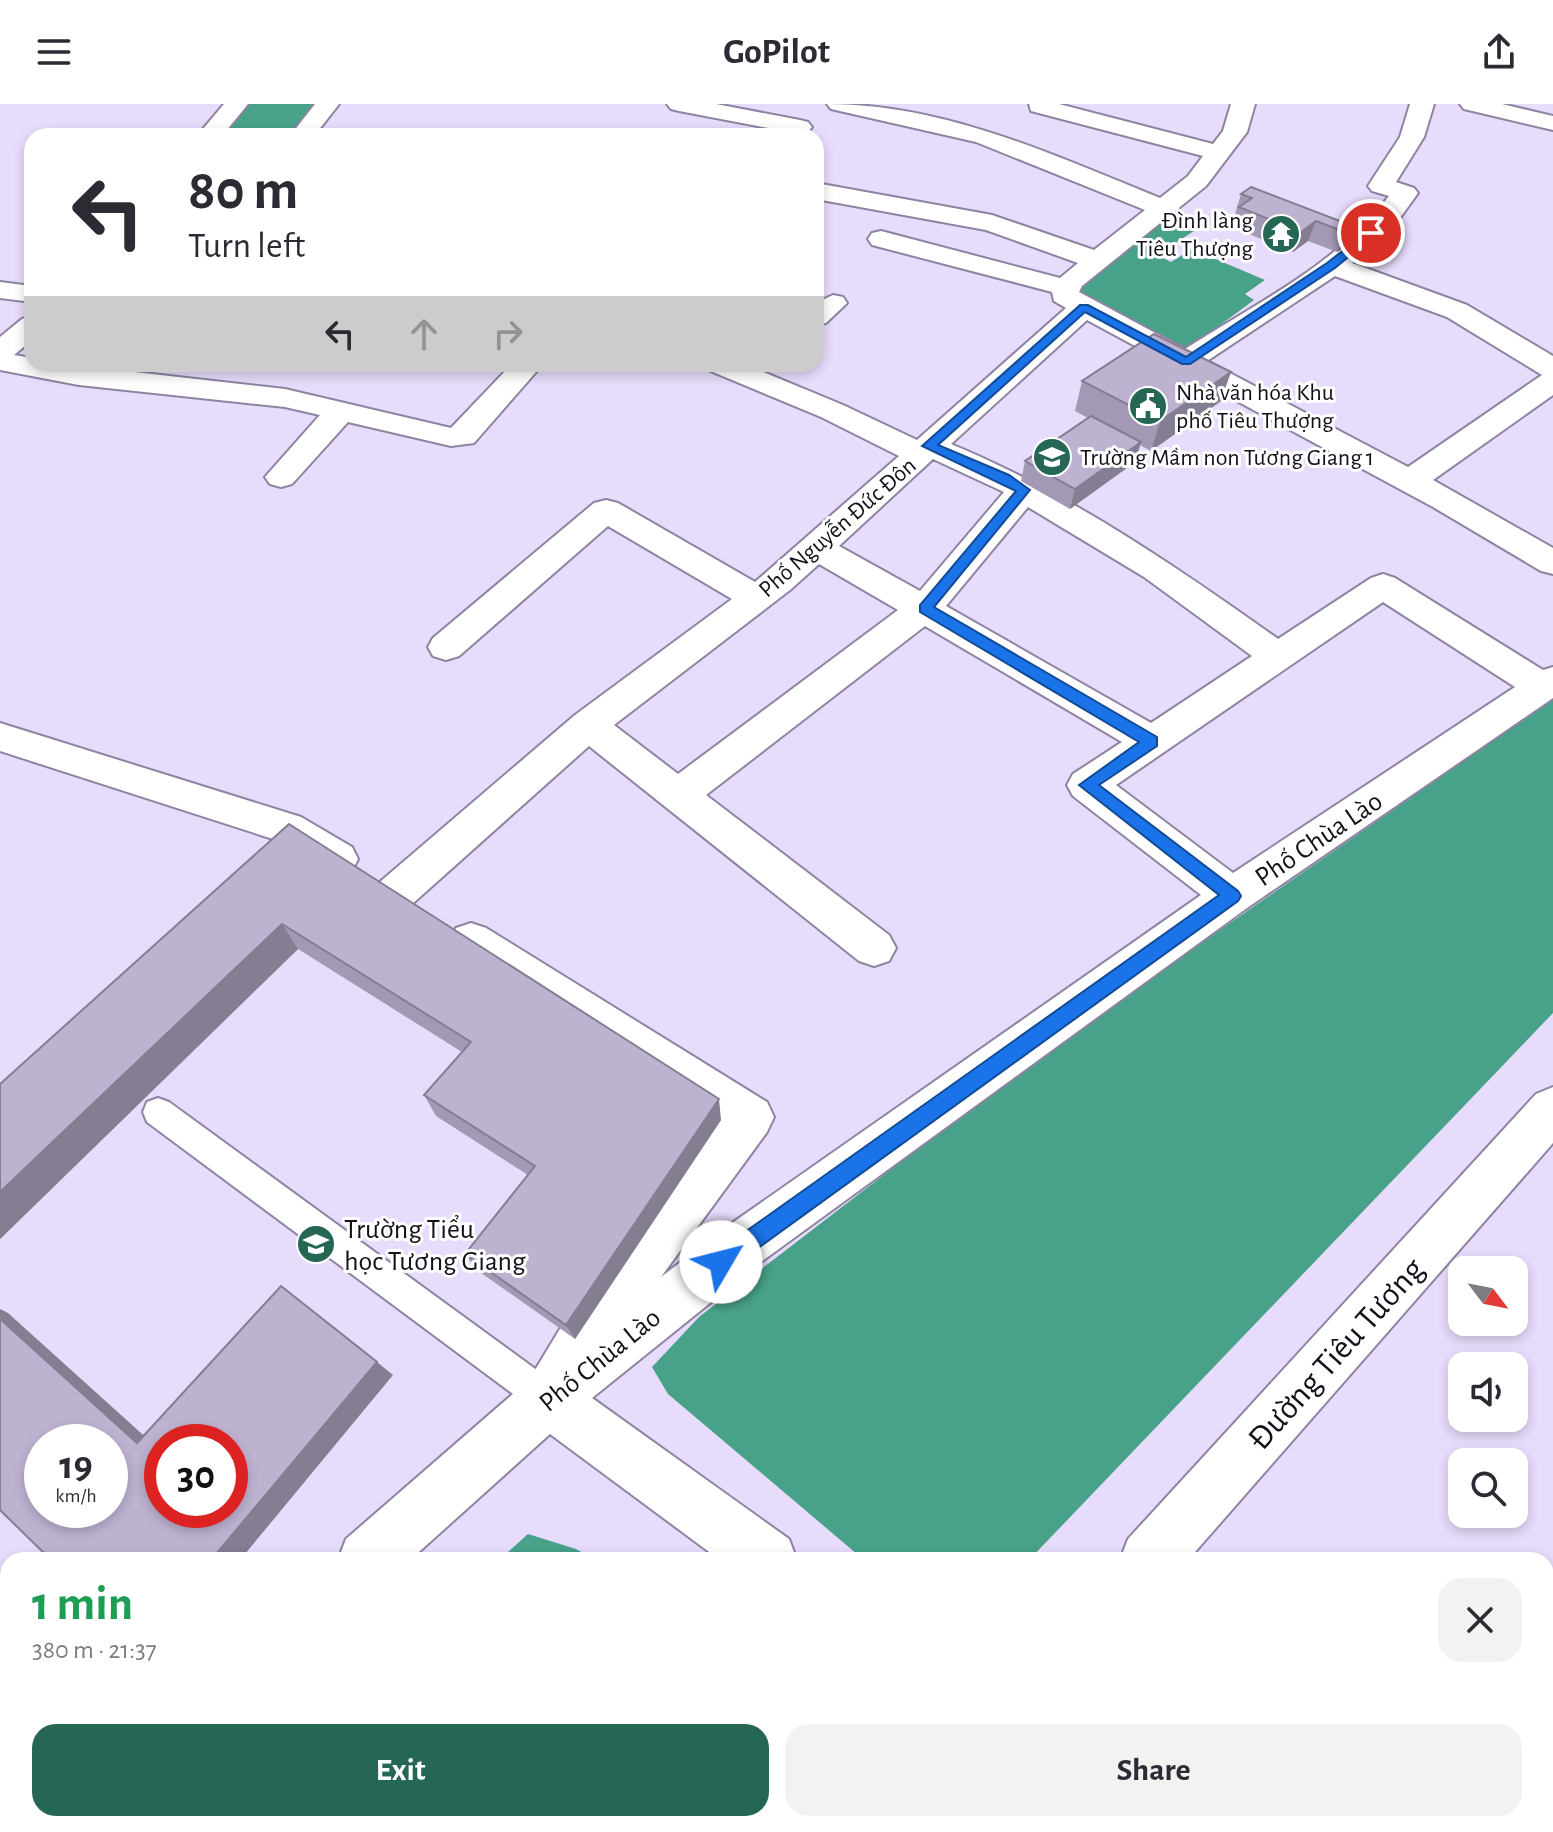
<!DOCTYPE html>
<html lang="en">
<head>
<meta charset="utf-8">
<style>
  :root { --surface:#fff; --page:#f2f2f3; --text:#2b2b33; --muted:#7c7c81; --accent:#256655 }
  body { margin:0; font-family:"Alegreya Sans",sans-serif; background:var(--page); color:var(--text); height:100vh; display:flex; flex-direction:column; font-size:30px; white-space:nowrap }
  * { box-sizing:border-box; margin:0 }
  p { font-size:26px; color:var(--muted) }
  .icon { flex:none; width:44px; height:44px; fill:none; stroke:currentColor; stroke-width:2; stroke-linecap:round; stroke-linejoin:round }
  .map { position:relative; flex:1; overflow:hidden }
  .details { position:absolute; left:0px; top:1448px; width:1554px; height:280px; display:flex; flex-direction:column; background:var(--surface); border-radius:24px 24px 0 0; box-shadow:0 4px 12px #0003 }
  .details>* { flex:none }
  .top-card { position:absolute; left:24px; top:24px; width:800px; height:244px; border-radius:24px; box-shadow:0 4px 12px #0003; background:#fff; color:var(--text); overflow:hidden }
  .needle { width:52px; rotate:122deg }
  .buttons { position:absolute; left:1448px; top:1152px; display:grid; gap:16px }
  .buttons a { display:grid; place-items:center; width:80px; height:80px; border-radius:16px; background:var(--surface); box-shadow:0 4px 12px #0003; font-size:40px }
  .speed { position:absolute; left:24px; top:1320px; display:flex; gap:16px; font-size:40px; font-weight:700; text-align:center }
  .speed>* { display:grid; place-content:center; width:104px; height:104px; border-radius:50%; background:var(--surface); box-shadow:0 4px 12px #0003; line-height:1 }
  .speed small { font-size:20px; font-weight:400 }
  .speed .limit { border:12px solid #d22; background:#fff; color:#111 }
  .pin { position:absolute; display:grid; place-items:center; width:68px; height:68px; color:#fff; margin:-34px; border:4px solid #fff; border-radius:50%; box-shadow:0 2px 8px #0007 }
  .me { position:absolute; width:88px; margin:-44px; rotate:53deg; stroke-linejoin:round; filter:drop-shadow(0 0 6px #0008) }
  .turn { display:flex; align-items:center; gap:28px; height:168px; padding:0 32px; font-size:36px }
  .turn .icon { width:104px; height:104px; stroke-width:2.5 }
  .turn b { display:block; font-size:56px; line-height:68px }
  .lanes { display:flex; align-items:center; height:76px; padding:0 32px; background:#0003; justify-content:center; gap:40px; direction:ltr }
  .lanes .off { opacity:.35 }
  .round { display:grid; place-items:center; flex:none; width:84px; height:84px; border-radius:24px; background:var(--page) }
  .summary { display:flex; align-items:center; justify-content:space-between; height:136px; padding:0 32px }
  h1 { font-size:48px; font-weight:700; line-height:60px; color:#1e9e55 }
  .primary-button { display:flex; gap:16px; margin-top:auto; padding:16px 32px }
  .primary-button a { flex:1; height:92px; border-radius:24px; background:var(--accent); color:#fff; font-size:32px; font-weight:700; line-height:92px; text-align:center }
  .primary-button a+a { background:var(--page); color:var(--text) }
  header { display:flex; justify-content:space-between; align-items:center; height:104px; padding:0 32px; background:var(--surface); font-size:36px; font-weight:700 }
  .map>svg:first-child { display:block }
  .water { fill:#48a289 }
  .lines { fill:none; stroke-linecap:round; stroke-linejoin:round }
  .service-casing { stroke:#8e83a1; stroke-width:4 }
  .minor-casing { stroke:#8e83a1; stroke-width:4 }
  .tertiary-casing { stroke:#8e83a1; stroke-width:4 }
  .service { fill:#fff; fill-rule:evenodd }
  .minor { fill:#fff; fill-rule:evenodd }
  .tertiary { fill:#fff; fill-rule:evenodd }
  .wall { fill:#a399b4 }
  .shaded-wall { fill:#857d92 }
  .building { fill:#beb2d1; stroke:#857d92; stroke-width:2; fill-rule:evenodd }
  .route { fill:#1a73e8; stroke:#114b97; stroke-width:2 }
  .labels { text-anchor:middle; stroke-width:6; stroke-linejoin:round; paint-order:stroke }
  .far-poi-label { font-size:24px; fill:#14101a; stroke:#fff; text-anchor:start }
  .far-street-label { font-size:24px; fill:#14101a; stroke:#fff }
  .street-label { font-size:28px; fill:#14101a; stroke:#fff }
  .poi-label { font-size:28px; fill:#14101a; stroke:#fff; text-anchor:start }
  .near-street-label { font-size:34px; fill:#14101a; stroke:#fff }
</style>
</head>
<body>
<header><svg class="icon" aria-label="menu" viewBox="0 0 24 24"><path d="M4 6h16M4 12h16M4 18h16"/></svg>GoPilot<svg class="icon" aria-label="share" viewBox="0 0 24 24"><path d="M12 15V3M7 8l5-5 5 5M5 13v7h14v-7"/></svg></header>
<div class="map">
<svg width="1553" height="1728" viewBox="0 0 1553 1728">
  <rect width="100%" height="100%" fill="#e8dcfc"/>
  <g class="water">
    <path d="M244,0H314L289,32H219Z"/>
    <path d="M1167,115L1197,125L1157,151L1171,158L1192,145L1265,176L1245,190L1254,196L1188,245L1176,244L1075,187Z"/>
    <path d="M1553,595V909L1029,1456H864L668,1290L652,1263L699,1213L1041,950Z"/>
    <path d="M528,1430L576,1445L595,1456H499Z"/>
    <path d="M202,1720H775L770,1728H193Z"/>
  </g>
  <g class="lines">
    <g class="service-casing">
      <path id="service" d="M158,994L169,998L560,1283L565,1295L560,1307L548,1312L536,1307L147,1018L143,1008L147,998Z"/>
    </g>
    <g class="minor-casing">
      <g id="minor">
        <path d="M224,0H248L222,32H197Z"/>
        <path d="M315,0H339L314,32H290Z"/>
        <path d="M667,0H716L800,16L808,18L812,23L808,28L800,30L679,7L671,5Z"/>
        <path d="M827,0C945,0 1053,51 1160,94L1188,72L1203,52L1031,7L1029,0H1059L1213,40L1223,27L1231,0H1255L1247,28L1206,82L1082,182L1079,188L1185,245C1255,200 1338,160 1389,92L1372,87L1368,82L1400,33L1410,0H1434L1424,33L1396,78L1414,84L1418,89L1397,118L1352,159L1467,201L1553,252V291L1433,376L1553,444V470L1541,467L1433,403L1087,216L951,340C1069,389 1174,461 1278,535L1371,474L1383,470L1395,474L1543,566L1553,563V594L1247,804L761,1158L592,1294L789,1435L797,1456H720L550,1330L410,1456H338L346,1435L529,1276L569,1210L717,1018L456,850L449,837L456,824L471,819L486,824L767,998L774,1013L767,1028L661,1173L725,1124L1201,791L1073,692L1067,681L1073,670L1122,638L925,522L706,691L889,831L896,844L889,857L874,862L859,857L589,642L411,801L396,806L381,801L375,789L381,777L575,611L732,495L608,422L459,552L446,556L433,552L428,543L433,534L594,399L606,396L618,399L755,478L899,352L821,313L708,266L703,260H744L843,301L917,336L1066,204L1054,197L1052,188L872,141L868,135L872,129L881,127L1060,174L1078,159L986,126L816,95V79L992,111L1094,146L1145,106L976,38L831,5ZM1335,172L1447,213L1542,271L1408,363L1207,257ZM933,355L1004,388L920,487L839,442ZM1028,403L1144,473L1252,552L1151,619L946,502ZM819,460L898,506L678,670L614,621L790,486ZM1383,498L1515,583L1233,769L1116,681Z"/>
        <path d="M1460,0H1502L1553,12V26L1464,5Z"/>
        <path d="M0,178L32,182V198L0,194Z"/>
        <path d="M833,191L843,193L847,199L826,219L816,221V199Z"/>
        <path d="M32,212V236L14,251L32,254V260H63L285,285L451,324L512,260H543L474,339L451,342L348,318L292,380L281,383L270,380L265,373L320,311L285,303L79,281L0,266V233L22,215Z"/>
        <path d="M0,619L301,713L352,743L358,755L352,767L337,771L322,767L273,735L0,647Z"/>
        <path d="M34,1720H104L101,1728H31Z"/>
      </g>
    </g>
    <g class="tertiary-casing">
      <g id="tertiary">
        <path d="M1553,983V1039L1188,1456H1120L1128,1435L1536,990Z"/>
        <path d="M880,1720H948L945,1728H877Z"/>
      </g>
    </g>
    <use href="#service" class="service"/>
    <use href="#minor" class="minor"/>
    <use href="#tertiary" class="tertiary"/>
  </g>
  <g class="wall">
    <path d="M1241,90L1353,122L1345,143L1337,148L1308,137L1293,148L1232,123L1236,110H1235Z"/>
    <path d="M1082,277L1221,297L1151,347L1140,341L1135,358L1070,405L1021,377L1025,357L1088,314L1075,307Z"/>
    <path d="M289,720L721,1016L575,1235L477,1166L465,1150L528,1071L436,1012L424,991L462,948L298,845L0,1135V980Z"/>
  </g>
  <g class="shaded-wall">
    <path d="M1316,117L1308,137L1293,148L1301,128Z"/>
    <path d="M1353,122L1345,143L1337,148L1345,128Z"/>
    <path d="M1231,268L1221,297L1151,347L1160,317Z"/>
    <path d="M1141,338L1135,358L1070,405L1075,385Z"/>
    <path d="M282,820L298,845L0,1135V1088Z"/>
    <path d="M719,995L721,1016L575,1235L566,1221Z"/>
    <path d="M0,1205L8,1209L162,1348L137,1339L0,1215Z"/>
    <path d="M377,1258L393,1271L240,1456H211Z"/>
  </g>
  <g class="building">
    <path d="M1251,83L1353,122L1345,128L1316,117L1301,128L1239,103L1252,94L1241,90Z"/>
    <path d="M1154,230L1231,268L1160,317L1082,277Z"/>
    <path d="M1091,312L1141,338L1075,385L1025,357Z"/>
    <path d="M289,720L719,995L566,1221L465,1150L535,1062L424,991L471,938L282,820L0,1088V980Z"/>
    <path d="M281,1182L377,1258L211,1456H51L0,1406V1215L137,1339ZM42,1338H110V1406H42ZM162,1338H230V1406H162Z"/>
  </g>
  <path class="route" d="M1371,125L1377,129L1375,131L1335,164L1190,260H1182L1085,208L938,341L1009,371L1030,386L934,503L1157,633V642L1099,681L1238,787L1241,792L1238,797L729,1165L721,1168L714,1165L711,1158L714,1150L1219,791L1079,681L1139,638L920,508V501L1016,387L922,342L1080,201H1088L1186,253L1327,159Z"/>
  <defs>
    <g id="temple-disc" transform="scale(2)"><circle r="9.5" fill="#256655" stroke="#fff"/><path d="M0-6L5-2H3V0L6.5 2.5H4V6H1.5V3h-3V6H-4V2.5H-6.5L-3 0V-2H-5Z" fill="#fff"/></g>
    <g id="civic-disc" transform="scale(2)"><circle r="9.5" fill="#256655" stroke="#fff"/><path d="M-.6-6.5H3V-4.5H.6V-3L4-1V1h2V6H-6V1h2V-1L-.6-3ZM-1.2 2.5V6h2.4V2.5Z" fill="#fff"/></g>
    <g id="school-disc" transform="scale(2)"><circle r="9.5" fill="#256655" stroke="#fff"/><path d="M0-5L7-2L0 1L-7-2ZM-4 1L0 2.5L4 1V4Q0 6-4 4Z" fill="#fff"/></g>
  </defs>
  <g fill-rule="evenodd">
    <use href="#temple-disc" x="1281" y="130"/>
    <use href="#civic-disc" x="1148" y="302"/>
    <use href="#school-disc" x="1052" y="353"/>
    <use href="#school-disc" x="316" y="1140"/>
  </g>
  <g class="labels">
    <g class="far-poi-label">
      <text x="1253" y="124" text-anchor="end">Đình làng<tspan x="1253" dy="28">Tiêu Thượng</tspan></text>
      <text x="1176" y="296">Nhà văn hóa Khu<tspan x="1176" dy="28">phố Tiêu Thượng</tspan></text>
      <text x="1080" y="361">Trường Mầm non Tương Giang 1</text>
    </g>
    <g class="far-street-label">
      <text transform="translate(837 423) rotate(-41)" y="8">Phố Nguyễn Đức Đôn</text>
    </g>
    <g class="street-label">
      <text transform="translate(1318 734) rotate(-34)" y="10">Phố Chùa Lào</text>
      <text transform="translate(599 1255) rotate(-39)" y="10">Phố Chùa Lào</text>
    </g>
    <g class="poi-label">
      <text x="344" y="1134">Trường Tiểu<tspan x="344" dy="32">học Tương Giang</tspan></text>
    </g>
    <g class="near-street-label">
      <text transform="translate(1335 1249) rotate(-48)" y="12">Đường Tiêu Tương</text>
    </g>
  </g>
</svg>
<div class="buttons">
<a><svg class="needle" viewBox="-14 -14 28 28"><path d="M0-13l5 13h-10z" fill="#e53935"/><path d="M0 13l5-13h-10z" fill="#7c7c81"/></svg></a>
<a><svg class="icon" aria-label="sound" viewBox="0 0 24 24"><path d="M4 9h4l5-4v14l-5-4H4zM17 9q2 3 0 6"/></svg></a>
<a><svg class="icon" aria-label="search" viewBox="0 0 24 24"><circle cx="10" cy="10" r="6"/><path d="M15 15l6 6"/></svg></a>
</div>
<div class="speed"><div>19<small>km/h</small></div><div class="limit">30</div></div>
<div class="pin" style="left:1371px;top:129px;background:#d93025"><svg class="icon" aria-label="arrive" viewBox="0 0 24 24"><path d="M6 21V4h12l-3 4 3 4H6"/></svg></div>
<svg class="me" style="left:721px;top:1158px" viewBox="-20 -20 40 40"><circle r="19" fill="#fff"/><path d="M0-13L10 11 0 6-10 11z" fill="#1a73e8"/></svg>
<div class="top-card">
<div class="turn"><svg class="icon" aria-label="left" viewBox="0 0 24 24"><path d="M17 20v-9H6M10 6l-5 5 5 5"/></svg><div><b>80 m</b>Turn left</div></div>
<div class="lanes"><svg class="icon" aria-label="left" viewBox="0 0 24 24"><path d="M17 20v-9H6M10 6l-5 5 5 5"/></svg><svg class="icon off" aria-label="ahead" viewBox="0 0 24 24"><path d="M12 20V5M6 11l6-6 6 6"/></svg><svg class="icon off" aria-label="right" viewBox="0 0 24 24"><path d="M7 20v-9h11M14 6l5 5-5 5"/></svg></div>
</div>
<section class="details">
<div class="summary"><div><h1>1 min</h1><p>380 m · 21:37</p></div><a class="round"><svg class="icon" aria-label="close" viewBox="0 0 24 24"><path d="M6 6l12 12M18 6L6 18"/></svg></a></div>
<div class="primary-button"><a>Exit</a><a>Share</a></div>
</section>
</div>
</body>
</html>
